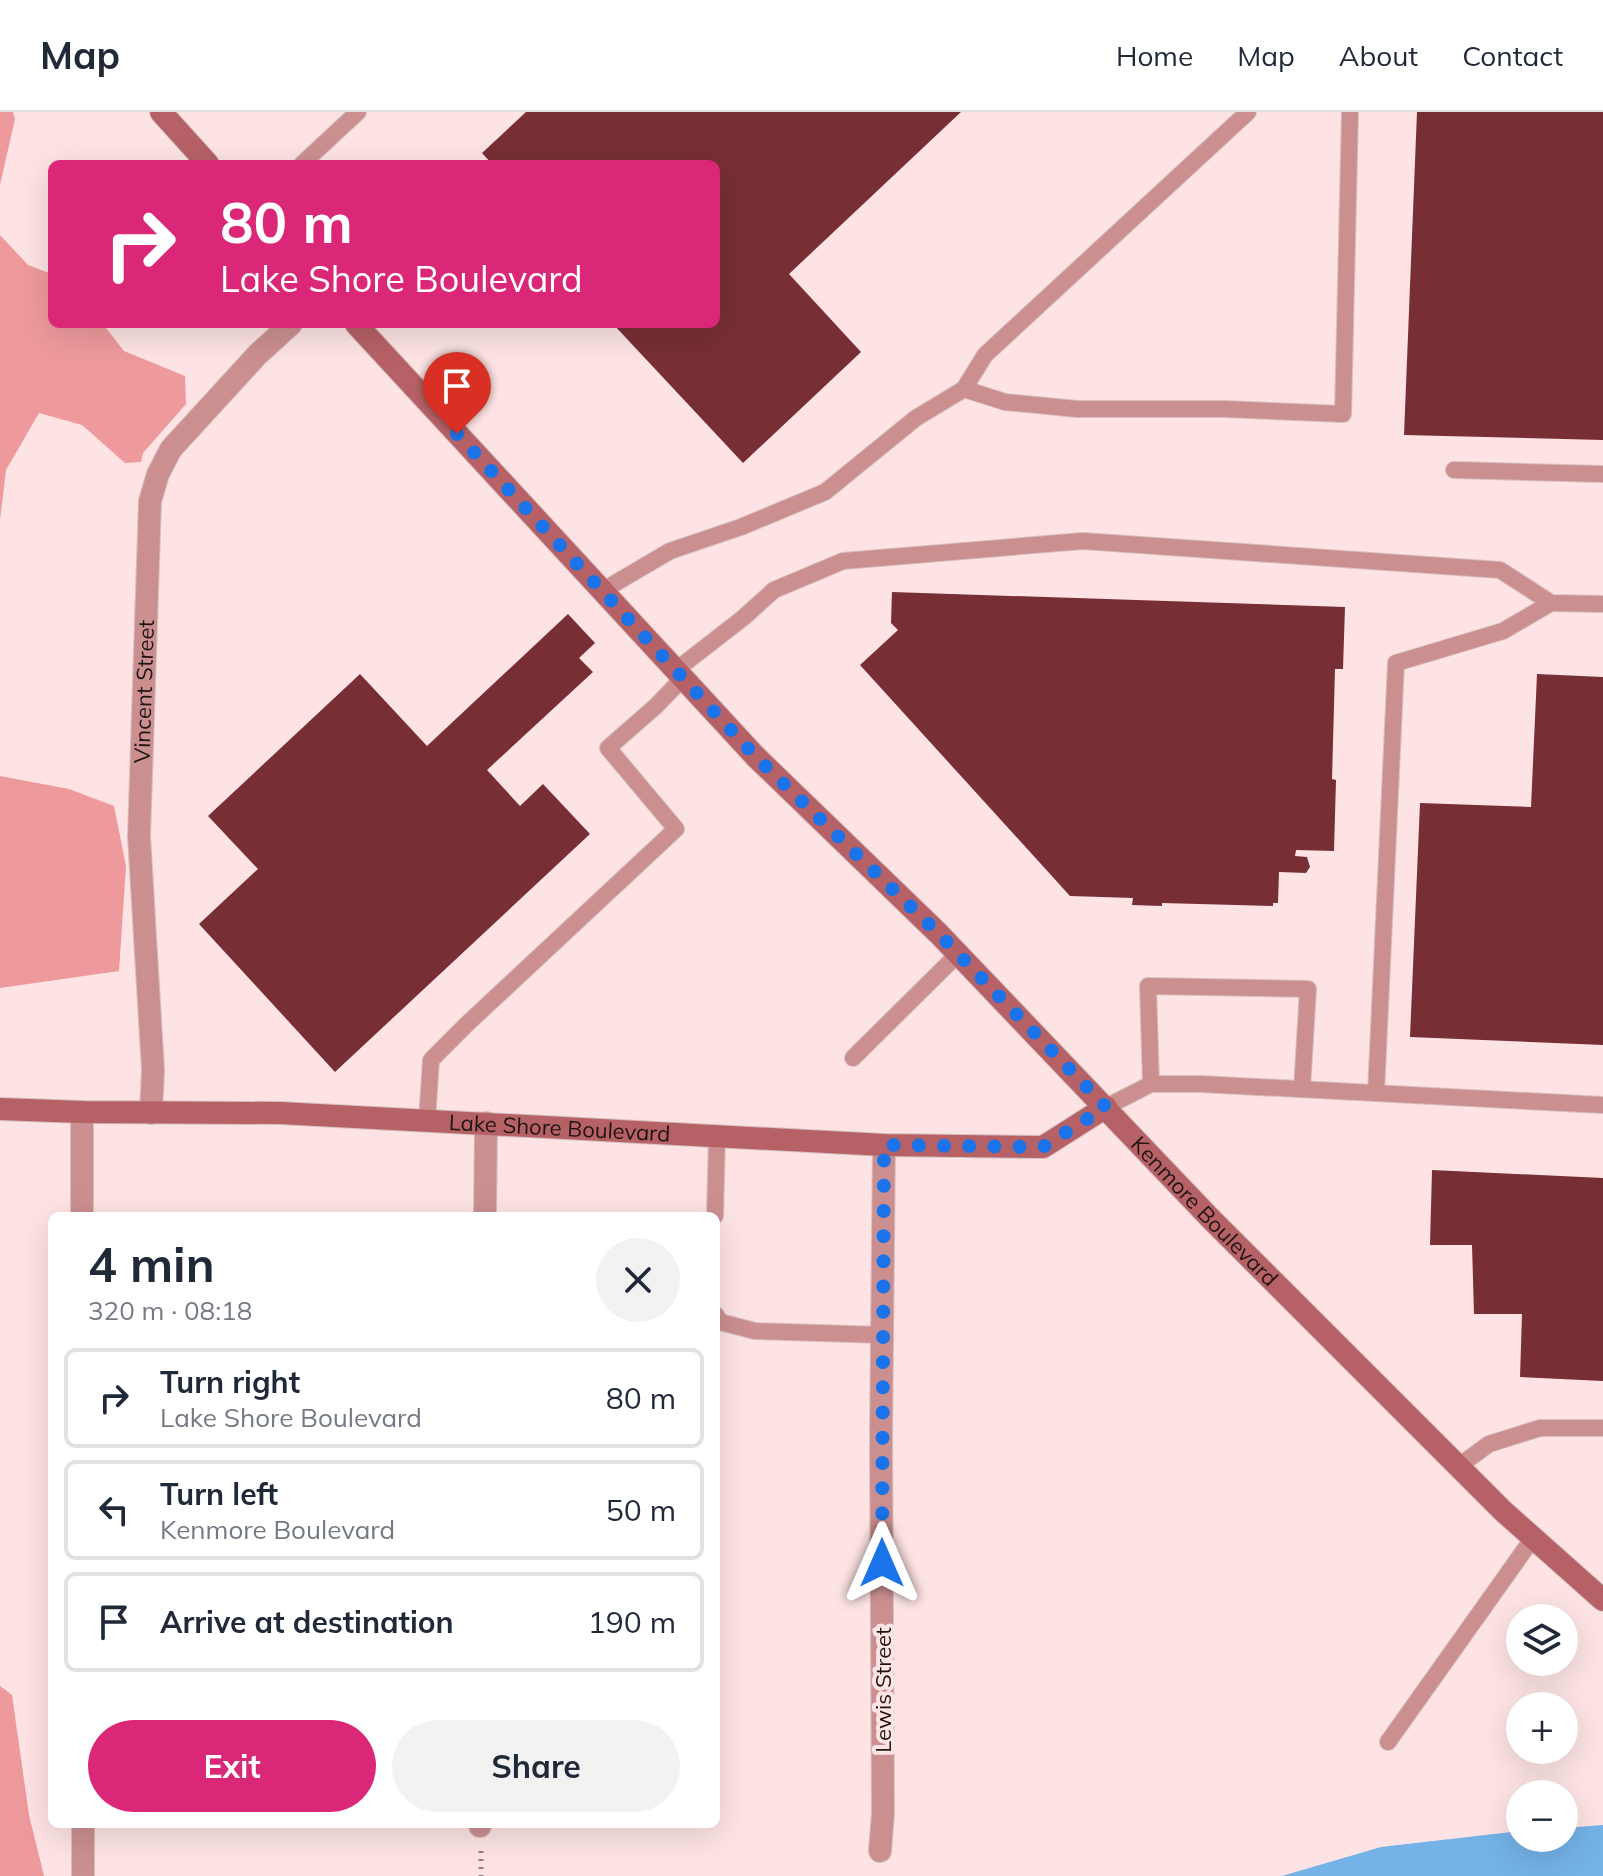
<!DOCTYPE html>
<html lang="en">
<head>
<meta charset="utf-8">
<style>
  :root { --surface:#fff; --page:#f2f2f3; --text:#1f2937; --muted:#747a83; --line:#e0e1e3; --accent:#db2777 }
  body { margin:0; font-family:Mulish,sans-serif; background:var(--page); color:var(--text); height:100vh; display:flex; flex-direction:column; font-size:30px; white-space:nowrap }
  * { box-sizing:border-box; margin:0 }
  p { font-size:26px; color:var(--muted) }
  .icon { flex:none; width:44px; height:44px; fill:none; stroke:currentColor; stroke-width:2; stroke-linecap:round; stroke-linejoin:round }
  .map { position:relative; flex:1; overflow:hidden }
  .sheet { position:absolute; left:48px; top:1100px; width:672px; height:616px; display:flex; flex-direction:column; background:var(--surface); border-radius:12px; box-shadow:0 8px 32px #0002 }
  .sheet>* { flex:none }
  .banner { position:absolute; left:48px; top:48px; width:672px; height:168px; border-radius:12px; box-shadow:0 8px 32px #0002; background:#db2777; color:#fff; overflow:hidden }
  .controls { position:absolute; left:1506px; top:1492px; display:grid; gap:16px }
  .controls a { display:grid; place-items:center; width:72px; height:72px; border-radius:50%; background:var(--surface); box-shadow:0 8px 32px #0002; font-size:40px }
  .pin { position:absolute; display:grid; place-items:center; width:68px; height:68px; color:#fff; margin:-82px -34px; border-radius:50% 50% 50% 0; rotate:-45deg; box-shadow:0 0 8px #0007 }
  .pin .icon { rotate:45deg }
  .me { position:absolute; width:88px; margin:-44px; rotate:0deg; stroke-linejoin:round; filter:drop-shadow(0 0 6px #0008) }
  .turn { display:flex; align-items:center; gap:28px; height:168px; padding:0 40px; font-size:36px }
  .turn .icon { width:104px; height:104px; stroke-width:2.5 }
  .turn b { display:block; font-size:56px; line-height:68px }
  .round { display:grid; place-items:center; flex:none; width:84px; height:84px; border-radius:42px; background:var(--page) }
  .head { display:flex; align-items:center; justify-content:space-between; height:136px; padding:0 40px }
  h1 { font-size:48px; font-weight:700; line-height:60px }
  .action { display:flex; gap:16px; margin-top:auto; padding:16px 40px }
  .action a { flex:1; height:92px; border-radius:48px; background:var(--accent); color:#fff; font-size:32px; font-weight:700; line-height:92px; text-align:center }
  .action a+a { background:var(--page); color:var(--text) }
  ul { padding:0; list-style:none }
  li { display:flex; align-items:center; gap:24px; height:100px; margin:0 16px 12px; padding:0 24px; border:4px solid var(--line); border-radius:12px }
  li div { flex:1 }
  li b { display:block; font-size:30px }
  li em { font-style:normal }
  header { display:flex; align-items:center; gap:48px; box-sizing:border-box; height:112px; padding:0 40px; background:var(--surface); border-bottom:2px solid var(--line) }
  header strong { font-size:38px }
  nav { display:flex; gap:44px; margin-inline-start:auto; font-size:28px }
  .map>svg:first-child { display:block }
  .forest { fill:#ee9a9c }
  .water { fill:#74b2e8 }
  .building { fill:#772f35 }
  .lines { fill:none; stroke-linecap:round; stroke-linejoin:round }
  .service-casing { stroke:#d5bebe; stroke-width:18 }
  .minor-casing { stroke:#d5bebe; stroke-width:24 }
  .secondary-casing { stroke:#d5bebe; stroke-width:24 }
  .path { stroke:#907e7e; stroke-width:5; stroke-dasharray:2 6; stroke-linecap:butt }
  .service { stroke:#cb8f90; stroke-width:16 }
  .minor { stroke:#cb8f90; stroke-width:22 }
  .secondary { stroke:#b66165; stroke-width:22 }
  .route { stroke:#1a73e8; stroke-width:14; stroke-dasharray:0 25.2 }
  .labels { text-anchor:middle; stroke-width:8; stroke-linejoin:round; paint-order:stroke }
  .street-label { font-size:22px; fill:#201515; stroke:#fde3e3 }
</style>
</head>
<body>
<header>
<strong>Map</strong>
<nav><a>Home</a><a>Map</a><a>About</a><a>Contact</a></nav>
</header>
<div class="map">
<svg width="1603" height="1764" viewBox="0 0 1603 1764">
  <rect width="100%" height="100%" fill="#fde3e3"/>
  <g class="forest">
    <path d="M0,0H13L15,7L0,73Z"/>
    <path d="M0,123L28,153L52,162V212H103L124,239L185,264L186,292L143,341L141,350L125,351L82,313L39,301L6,358L0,408Z"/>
    <path d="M0,664L69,677L114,694L126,754L119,859L0,876Z"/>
    <path d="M0,1574L12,1583L29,1703L44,1764H0Z"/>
  </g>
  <path class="water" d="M1603,1713V1764H1282L1381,1735L1520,1719V1726H1564V1716Z"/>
  <g class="building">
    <path d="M526,0H961L789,162L861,240L743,351L613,212H716V52H492L482,41Z"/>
    <path d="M1417,0H1603V328L1404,323Z"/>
    <path d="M892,480L1345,495L1343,557H1335L1332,667L1336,668L1334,739L1296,738L1295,744L1307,745L1310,755L1306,761L1279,760L1278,791H1273V794L1162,791V794L1132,793L1133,786L1070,784L860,553L898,518L891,511Z"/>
    <path d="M568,502L595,531L579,546L593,560L487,658L520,694L543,672L590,722L335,960L199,812L258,757L208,704L360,562L427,634Z"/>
    <path d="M1537,562L1603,565V933L1410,925L1420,691L1531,695Z"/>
    <path d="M1432,1058L1603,1066V1269L1520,1265L1522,1202H1474L1472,1133H1430Z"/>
  </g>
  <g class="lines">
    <g class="service-casing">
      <g id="service">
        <path d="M302,52L358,0"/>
        <path d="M964,277L1005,290L1077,297H1224L1343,302L1350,0"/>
        <path d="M1454,358L1603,362"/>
        <path d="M602,479L670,439L741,415L825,380L916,306L964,277L985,243L1248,0"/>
        <path d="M676,558L743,506L774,478L843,449L1083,429L1500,458L1551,491L1603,492"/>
        <path d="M853,946L958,842"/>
        <path d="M1151,972L1148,874L1308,877L1302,977"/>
        <path d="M1376,981L1396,551L1503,519L1551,491"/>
        <path d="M1106,995L1151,972H1201L1603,993"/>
        <path d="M427,1008L431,948L467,912L676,717L608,636L656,594L683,566"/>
        <path d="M715,1104L717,1024"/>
        <path d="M716,1203L720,1210L755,1219L883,1223"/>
        <path d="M1459,1354L1489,1332L1540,1316H1603"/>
        <path d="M1388,1630L1533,1426"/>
      </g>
    </g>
    <g class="minor-casing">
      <g id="minor">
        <path id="s1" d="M151,1001L153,958L139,724L150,389L158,362L171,337L258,242L291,212"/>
        <path d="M82,1104V1000"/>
        <path d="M485,1104L486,1011"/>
        <path d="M83,1712V1764"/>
        <path d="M480,1714V1712"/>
        <path d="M880,1739L883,1701L881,1326L884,1033"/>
      </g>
    </g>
    <g class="secondary-casing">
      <g id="secondary">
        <path d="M161,0L208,52"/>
        <path id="s2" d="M356,212L756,645L939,822L1210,1106L1503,1399L1603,1488"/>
        <path id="s3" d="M0,997L82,1000L280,1001L884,1033L1043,1035L1106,995"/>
      </g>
    </g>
    <path class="path" d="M481,1739V1764"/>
    <use href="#service" class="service"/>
    <use href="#minor" class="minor"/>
    <use href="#secondary" class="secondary"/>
  </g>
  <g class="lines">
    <path class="route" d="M457,322L756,645L939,822L1106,995L1043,1035L884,1033L882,1451"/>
  </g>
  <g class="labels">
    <g class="street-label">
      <text dy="8" stroke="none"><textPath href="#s1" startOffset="422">Vincent Street</textPath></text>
      <text dy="8" stroke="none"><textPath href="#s3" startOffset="560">Lake Shore Boulevard</textPath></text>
      <text dy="8" stroke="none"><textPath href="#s2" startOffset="1228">Kenmore Boulevard</textPath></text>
      <text transform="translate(883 1578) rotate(-90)" y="8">Lewis Street</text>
    </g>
  </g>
</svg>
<div class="controls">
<a><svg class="icon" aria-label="layers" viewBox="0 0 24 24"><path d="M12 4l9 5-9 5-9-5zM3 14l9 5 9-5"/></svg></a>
<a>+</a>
<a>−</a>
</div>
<div class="pin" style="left:457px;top:322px;background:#d93025"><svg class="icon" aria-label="arrive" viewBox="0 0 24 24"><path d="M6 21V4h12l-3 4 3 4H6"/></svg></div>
<svg class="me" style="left:882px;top:1451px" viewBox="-20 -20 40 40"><path d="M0-17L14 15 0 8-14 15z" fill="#1a73e8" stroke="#fff" stroke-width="4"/></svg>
<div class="banner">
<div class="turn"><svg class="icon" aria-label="right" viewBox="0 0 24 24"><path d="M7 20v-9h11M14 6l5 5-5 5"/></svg><div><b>80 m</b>Lake Shore Boulevard</div></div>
</div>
<section class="sheet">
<div class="head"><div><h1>4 min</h1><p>320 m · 08:18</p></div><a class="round"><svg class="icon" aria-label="close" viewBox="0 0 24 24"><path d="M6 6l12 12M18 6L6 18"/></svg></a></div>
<ul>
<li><svg class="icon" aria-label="right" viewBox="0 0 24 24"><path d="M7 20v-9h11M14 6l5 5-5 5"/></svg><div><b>Turn right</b><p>Lake Shore Boulevard</p></div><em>80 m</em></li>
<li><svg class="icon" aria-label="left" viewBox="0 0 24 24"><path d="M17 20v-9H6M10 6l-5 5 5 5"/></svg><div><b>Turn left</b><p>Kenmore Boulevard</p></div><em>50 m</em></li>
<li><svg class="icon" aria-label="arrive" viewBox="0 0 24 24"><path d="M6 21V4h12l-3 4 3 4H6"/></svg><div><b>Arrive at destination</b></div><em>190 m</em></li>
</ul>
<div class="action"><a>Exit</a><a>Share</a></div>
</section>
</div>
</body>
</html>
